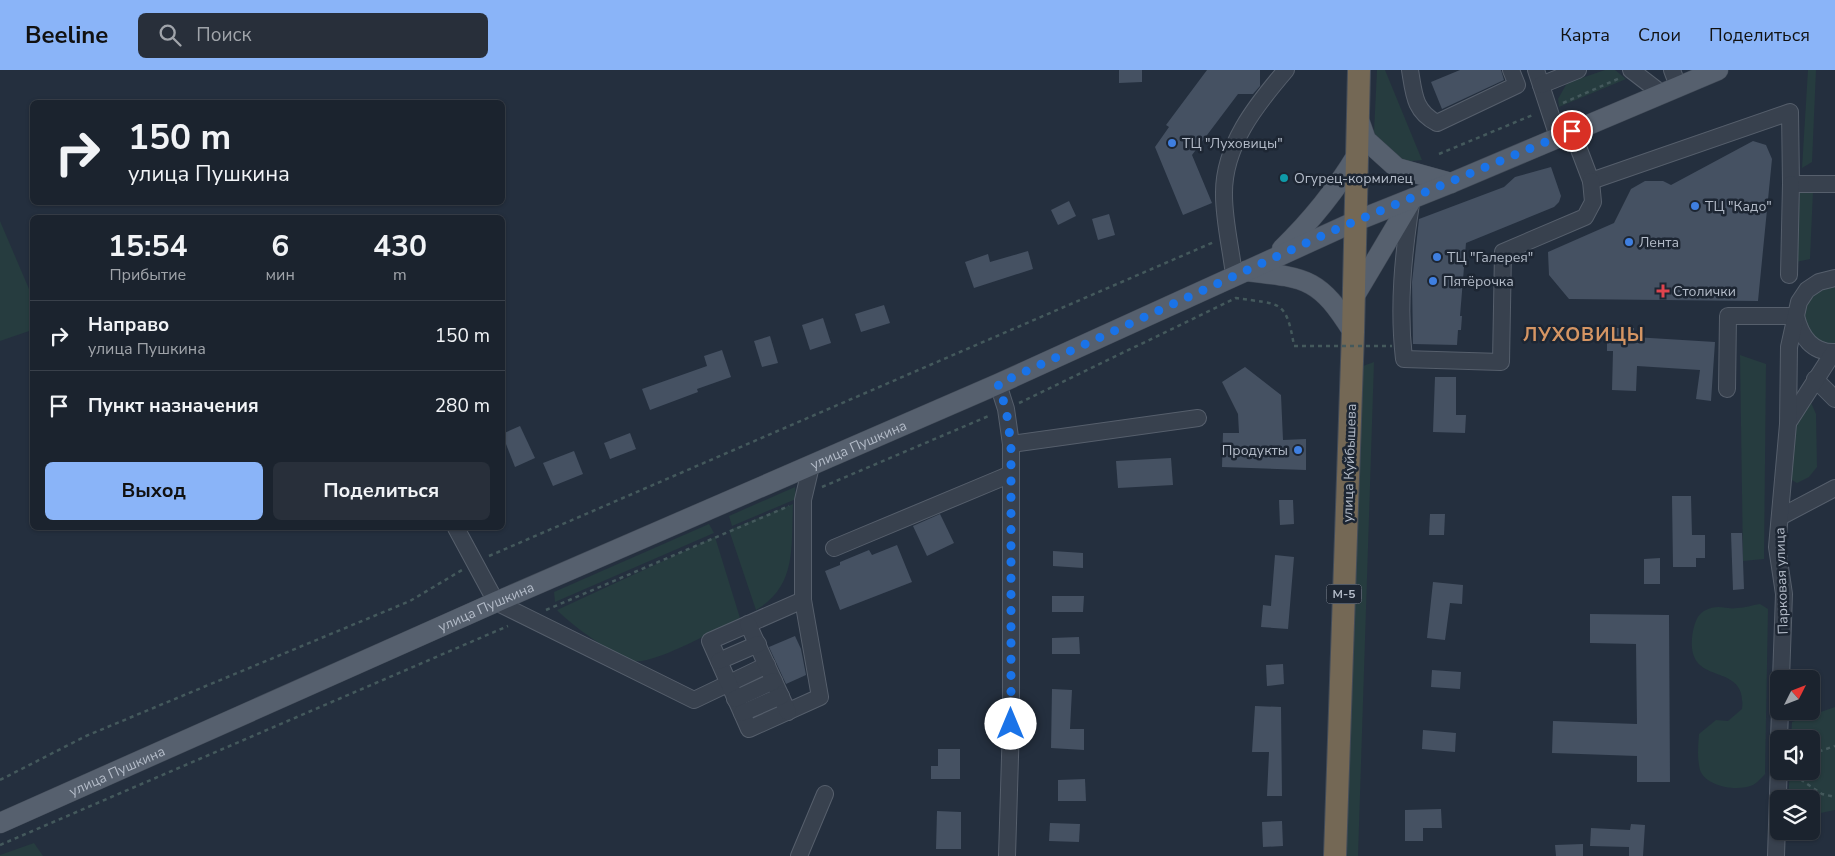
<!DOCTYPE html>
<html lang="ru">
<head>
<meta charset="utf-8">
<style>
  :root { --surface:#1b232e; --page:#282f3a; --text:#f1f3f6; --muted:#a0a4aa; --line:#39404a; --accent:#8ab4f8 }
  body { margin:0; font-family:"Nunito Sans",sans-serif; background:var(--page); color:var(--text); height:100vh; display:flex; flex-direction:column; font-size:19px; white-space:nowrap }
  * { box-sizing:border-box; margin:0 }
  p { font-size:16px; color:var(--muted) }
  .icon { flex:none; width:28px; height:28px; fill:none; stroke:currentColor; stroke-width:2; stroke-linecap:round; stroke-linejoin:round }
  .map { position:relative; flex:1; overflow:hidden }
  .details { position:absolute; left:30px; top:145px; width:475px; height:315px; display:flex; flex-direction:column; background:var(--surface); border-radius:8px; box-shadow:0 1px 4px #0004,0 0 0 1px var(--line) }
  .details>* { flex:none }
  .hud { position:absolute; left:30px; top:30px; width:475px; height:105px; border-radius:8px; box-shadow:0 1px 4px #0004,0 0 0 1px var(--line); background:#1b232e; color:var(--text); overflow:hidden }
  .needle { width:32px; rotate:48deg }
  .buttons { position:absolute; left:1770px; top:600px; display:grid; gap:10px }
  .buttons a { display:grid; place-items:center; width:50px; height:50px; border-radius:8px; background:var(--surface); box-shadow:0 1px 4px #0004,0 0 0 1px var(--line); font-size:25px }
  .pin { position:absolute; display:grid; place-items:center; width:42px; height:42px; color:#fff; margin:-21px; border:2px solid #fff; border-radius:50%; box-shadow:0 1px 5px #0007 }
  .me { position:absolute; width:55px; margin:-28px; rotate:0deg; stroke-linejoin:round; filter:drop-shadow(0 0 4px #0008) }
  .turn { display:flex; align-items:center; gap:18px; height:105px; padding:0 15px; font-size:22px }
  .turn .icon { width:65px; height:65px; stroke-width:2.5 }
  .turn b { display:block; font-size:35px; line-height:42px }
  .eta { display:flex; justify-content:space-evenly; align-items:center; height:85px; text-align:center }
  .eta b { font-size:30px; font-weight:700; line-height:35px }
  .action { display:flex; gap:10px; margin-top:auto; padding:10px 15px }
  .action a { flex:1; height:58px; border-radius:8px; background:var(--accent); color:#111; font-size:20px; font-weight:700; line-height:58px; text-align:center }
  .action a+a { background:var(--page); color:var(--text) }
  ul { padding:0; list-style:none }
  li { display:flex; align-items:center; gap:15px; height:70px; padding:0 15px; border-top:1px solid var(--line) }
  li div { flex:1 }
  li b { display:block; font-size:19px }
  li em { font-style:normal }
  header { display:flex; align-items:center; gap:30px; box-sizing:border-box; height:70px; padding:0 25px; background:var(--accent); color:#111 }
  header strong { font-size:24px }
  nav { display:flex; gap:28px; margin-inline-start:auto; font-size:18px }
  .search { width:350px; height:45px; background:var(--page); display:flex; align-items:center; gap:12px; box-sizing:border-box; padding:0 18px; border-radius:8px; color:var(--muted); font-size:19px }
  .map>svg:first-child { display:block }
  .green { fill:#263c3f }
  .building { fill:#455162 }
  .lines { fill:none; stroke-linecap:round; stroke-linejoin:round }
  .minor-casing { stroke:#565f6c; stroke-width:18 }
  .major-casing { stroke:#414a57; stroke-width:21 }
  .highway-casing { stroke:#434c59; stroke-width:24 }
  .path { stroke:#44595c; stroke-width:2.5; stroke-dasharray:4 4; stroke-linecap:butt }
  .minor { stroke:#38414e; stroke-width:16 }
  .major { stroke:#56606e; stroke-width:20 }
  .highway { stroke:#746855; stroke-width:22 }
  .path-bridge { stroke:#44595c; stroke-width:2.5; stroke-dasharray:4 4; stroke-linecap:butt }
  .route { stroke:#1a73e8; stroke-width:9; stroke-dasharray:0 16.2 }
  .shop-dot { fill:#3f7fe0; stroke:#1d2633; stroke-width:2 }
  .culture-dot { fill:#0f9aa8; stroke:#1d2633; stroke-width:2 }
  .health-dot { fill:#e0444e; stroke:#1d2633; stroke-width:2 }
  .labels { text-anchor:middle; stroke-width:5; stroke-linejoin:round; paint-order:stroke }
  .shield { fill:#1d2633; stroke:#878f9c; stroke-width:1 }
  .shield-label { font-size:12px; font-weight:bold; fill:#b4bcc9 }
  .poi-label { font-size:14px; fill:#b4bcc9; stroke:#1d2633; text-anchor:start }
  .street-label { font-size:14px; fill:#b4bcc9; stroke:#1d2633 }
  .district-label { font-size:19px; font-weight:bold; letter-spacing:1px; fill:#d59563; stroke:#1d2633 }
</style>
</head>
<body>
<header>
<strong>Beeline</strong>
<div class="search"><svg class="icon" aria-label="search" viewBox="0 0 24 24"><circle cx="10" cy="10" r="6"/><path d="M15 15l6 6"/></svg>Поиск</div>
<nav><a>Карта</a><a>Слои</a><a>Поделиться</a></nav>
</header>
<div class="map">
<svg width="1835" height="786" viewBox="0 0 1835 786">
  <rect width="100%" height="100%" fill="#242f3e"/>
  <g class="green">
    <path d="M1377,0H1385L1422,90L1402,92L1382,78L1374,62Z"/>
    <path d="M1605,0H1615L1626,9L1559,37L1558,29L1567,13Z"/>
    <path d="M1808,0H1816L1812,92L1802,98Z"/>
    <path d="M1800,119L1813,121L1810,189L1796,192Z"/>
    <path d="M0,151L32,226V260L0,271Z"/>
    <path d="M1835,217V275C1797,278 1792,221 1835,217Z"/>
    <path d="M1740,285L1766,294L1764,489L1743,491Z"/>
    <path d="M1374,292L1358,786H1346L1363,296Z"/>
    <path d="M1809,328L1816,344L1817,397L1809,407L1797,413L1788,408L1793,355Z"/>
    <path d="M795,417L796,429L732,456L729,446Z"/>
    <path d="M793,434C791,477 797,516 756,540L729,460Z"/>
    <path d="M709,454L714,463L555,532L554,522Z"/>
    <path d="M715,467L740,548C719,558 654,595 634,591C614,586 571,555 557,540Z"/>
    <path d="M1760,534L1768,539L1765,704C1761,708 1757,713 1753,715C1738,722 1706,717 1700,700C1697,689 1698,676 1699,664L1716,650L1728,651L1742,639C1748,587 1682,622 1693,561C1695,553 1697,545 1704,541C1719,533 1725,540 1737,538C1745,538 1752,535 1760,534Z"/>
    <path d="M1835,637V740L1811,745V729H1788L1790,701H1811V669H1791L1792,652Z"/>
    <path d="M34,773L43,786H0V785Z"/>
  </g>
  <g class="building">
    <path d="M1119,0H1142V12L1119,13Z"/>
    <path d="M1207,0H1260V16L1253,24H1238L1192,85L1212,133L1183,145L1155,77L1169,57L1166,55Z"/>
    <path d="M1460,0H1501L1504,10L1442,39L1431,12Z"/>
    <path d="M1753,71L1766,75L1772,89L1758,231L1569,229L1549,205L1548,182L1614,153L1631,119L1645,111H1663L1671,115Z"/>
    <path d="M1551,97L1561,126L1559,132L1554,137L1466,173L1460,246H1462L1461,260H1458L1457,275L1413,274L1412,212L1419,149L1504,117L1515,107Z"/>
    <path d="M1069,131L1076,146L1058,155L1051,140Z"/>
    <path d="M1109,144L1115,165L1098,170L1092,149Z"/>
    <path d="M1028,181L1033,199L974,218L965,192L988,184L990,192Z"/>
    <path d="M884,235L890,253L861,262L855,244Z"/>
    <path d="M823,248L831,273L810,280L802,255Z"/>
    <path d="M1607,258H1634V267L1715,272L1711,331L1696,329L1700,300L1637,296L1636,321L1612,320L1613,281H1607Z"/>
    <path d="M770,266L778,293L762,297L754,271Z"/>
    <path d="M722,280L731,307L697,319L698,322L650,340L642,319L707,296L704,286Z"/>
    <path d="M1245,297L1281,325L1283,370L1306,369V400L1222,397L1223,363H1239L1238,344L1222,312Z"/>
    <path d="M1435,307H1456V345H1466L1465,363L1433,362Z"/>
    <path d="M520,356L535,388L515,397L502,364Z"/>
    <path d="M630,363L636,379L610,389L604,373Z"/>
    <path d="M574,381L583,404L553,416L543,393Z"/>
    <path d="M1171,388L1173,415L1118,418L1116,391Z"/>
    <path d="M1672,426H1691L1692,465H1705V488H1696V497H1673Z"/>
    <path d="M1279,430H1293L1294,454L1280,455Z"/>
    <path d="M940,444L954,473L927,486L913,456Z"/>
    <path d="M1430,444H1445L1444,465H1429Z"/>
    <path d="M1731,463H1742L1744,519L1733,520Z"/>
    <path d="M897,475L912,512L840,540L825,501L840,495V492L869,480L872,485Z"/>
    <path d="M1053,481L1083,483V498L1053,496Z"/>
    <path d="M1275,485L1294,487L1288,559L1261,557L1263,535L1271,536Z"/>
    <path d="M1660,488V514H1644V489Z"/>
    <path d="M1433,512L1463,515L1462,534L1450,533L1445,570L1427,568Z"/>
    <path d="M1052,526H1084L1083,542H1052Z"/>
    <path d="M1590,544L1669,545L1670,712H1637V686L1552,683L1553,651L1637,654L1636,574L1590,573Z"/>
    <path d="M795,566L801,579L806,605L786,614L769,577Z"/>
    <path d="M1079,567L1080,584H1052V568Z"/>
    <path d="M1283,594L1284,614L1267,616L1266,595Z"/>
    <path d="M1432,600L1461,602L1460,619L1431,617Z"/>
    <path d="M1052,619L1072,620L1070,659H1084V680L1051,678Z"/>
    <path d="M1255,636L1281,637L1282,726H1267L1269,682H1252Z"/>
    <path d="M1423,660L1456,663L1455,682L1422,679Z"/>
    <path d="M938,679H960V709H931V696H938Z"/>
    <path d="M1085,709L1086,731H1058V710Z"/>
    <path d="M1441,739L1442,758H1423V771H1405V740Z"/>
    <path d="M937,741L961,742V779H936Z"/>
    <path d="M1282,751L1283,776L1263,777L1262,752Z"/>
    <path d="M1050,753L1080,754L1079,772L1049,771Z"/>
    <path d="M1631,754L1645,755L1643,786H1629V777L1590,776L1591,758L1630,760Z"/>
    <path d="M1583,774V786H1556L1555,775Z"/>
  </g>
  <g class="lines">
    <g class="minor-casing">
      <g id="minor">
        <path d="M1410,0C1414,24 1414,41 1437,53L1517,15L1511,0"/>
        <path d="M1536,0L1558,67"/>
        <path d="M1631,0L1661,23"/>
        <path d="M1672,0L1678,16"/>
        <path d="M1541,15L1578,0"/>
        <path d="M1572,61L1591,111L1790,42L1791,114H1835"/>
        <path d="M1411,134C1403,186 1398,237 1404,289L1501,292L1503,182L1585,147L1593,132L1591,111"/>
        <path d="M1234,205C1231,179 1224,151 1224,125C1223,76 1256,35 1286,0"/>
        <path d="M1789,205L1791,114"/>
        <path d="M1796,246C1801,267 1812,283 1835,282"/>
        <path d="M1815,309L1835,329"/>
        <path d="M998,314L1006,339L1011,374V654L1007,786"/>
        <path d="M1727,319L1728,246H1796"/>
        <path d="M1790,350L1833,283"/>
        <path d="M1011,374L1198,348"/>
        <path d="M1780,447L1835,418"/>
        <path d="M456,458L496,532L694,630L767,595"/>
        <path d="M834,478L1011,404"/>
        <path d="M803,530L710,571L749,659L820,627L803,530V430L811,396"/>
        <path d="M748,554L788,642"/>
        <path d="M719,591L758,574"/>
        <path d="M1781,609L1784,524L1777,477L1788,354L1789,277L1799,232L1807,220L1819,212L1835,208"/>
        <path d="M735,629L774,611"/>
        <path d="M742,643L781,626"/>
        <path d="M1779,669L1780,641"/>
        <path d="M799,786L825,724"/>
        <path d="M1776,786L1779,692"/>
      </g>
    </g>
    <g class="major-casing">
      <g id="major">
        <path d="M1359,50L1366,70L1397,98L1451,113"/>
        <path d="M1282,179C1311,151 1336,120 1357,85"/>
        <path d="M1246,201C1308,208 1319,208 1353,262"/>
        <path d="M1354,227L1412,129"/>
        <path id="s1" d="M0,753L496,532L998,314L1356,151L1451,113L1718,0"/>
      </g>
    </g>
    <g class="highway-casing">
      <path id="highway" d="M1335,786L1353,262L1359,0"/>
    </g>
    <g class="path">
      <path d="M1563,33L1620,8"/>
      <path d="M1439,84L1535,44"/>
      <path d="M1019,333L1236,228C1280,235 1286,228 1294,276"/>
      <path d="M822,417L991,345"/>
      <path d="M489,486L1214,172"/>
      <path d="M546,540L789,436"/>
      <path d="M1811,684L1835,676"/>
      <path d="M1794,705L1822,724L1835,727"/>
      <path d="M0,710L86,666L410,531L462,500"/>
      <path d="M0,775L508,556"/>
    </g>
    <use href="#minor" class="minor"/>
    <use href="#major" class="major"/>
    <use href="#highway" class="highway"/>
    <path class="path-bridge" d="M1294,276H1392"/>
  </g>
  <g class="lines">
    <path class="route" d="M1011,654V374L1006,339L998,314L1339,158L1572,61"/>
  </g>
  <g class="shop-dot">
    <circle cx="1172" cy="73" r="5"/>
    <circle cx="1695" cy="136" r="5"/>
    <circle cx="1629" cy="172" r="5"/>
    <circle cx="1437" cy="187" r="5"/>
    <circle cx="1433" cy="211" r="5"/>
    <circle cx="1298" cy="380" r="5"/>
  </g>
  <circle class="culture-dot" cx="1284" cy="108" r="5"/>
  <path class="health-dot" d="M1660.5 213.5h5v5h5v5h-5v5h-5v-5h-5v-5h5z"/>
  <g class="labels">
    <rect class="shield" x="1326.5" y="514.5" width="35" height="19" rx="4"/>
    <g class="shield-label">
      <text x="1344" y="528">М-5</text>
    </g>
    <g class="poi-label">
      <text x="1182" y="78">ТЦ "Луховицы"</text>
      <text x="1294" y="113">Огурец-кормилец</text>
      <text x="1705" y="141">ТЦ "Кадо"</text>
      <text x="1639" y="177">Лента</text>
      <text x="1447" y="192">ТЦ "Галерея"</text>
      <text x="1443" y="216">Пятёрочка</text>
      <text x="1673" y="226">Столички</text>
      <text x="1288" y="385" text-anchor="end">Продукты</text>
    </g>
    <g class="street-label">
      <text dy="5" stroke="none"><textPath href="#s1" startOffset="938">улица Пушкина</textPath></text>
      <text transform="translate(1349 393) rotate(-88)" y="5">улица Куйбышева</text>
      <text transform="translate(1781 511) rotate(-92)" y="5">Парковая улица</text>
      <text dy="5" stroke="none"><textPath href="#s1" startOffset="532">улица Пушкина</textPath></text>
      <text dy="5" stroke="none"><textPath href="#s1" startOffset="128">улица Пушкина</textPath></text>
    </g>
    <g class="district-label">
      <text x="1584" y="271">ЛУХОВИЦЫ</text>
    </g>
  </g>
</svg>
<div class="buttons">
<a><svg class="needle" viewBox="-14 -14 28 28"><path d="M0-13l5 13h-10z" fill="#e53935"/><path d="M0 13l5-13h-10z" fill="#a0a4aa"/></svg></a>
<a><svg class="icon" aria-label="sound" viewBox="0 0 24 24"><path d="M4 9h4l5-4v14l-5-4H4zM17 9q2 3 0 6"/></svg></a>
<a><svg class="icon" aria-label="layers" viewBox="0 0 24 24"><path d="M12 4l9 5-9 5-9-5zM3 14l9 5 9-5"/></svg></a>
</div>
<div class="pin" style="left:1572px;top:61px;background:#d93025"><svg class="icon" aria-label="arrive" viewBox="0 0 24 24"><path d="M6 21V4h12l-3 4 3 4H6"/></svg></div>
<svg class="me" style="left:1011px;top:654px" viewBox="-20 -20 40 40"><circle r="19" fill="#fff"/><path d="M0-13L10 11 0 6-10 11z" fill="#1a73e8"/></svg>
<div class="hud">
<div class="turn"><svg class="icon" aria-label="right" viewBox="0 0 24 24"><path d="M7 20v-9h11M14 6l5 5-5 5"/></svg><div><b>150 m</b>улица Пушкина</div></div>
</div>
<section class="details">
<div class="eta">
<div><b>15:54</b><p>Прибытие</p></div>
<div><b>6</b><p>мин</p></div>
<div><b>430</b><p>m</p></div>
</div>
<ul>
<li><svg class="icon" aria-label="right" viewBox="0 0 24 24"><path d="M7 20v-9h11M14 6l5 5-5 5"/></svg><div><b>Направо</b><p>улица Пушкина</p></div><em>150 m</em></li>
<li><svg class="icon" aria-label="arrive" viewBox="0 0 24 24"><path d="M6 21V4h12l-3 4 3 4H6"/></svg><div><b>Пункт назначения</b></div><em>280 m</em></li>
</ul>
<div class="action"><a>Выход</a><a>Поделиться</a></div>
</section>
</div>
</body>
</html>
